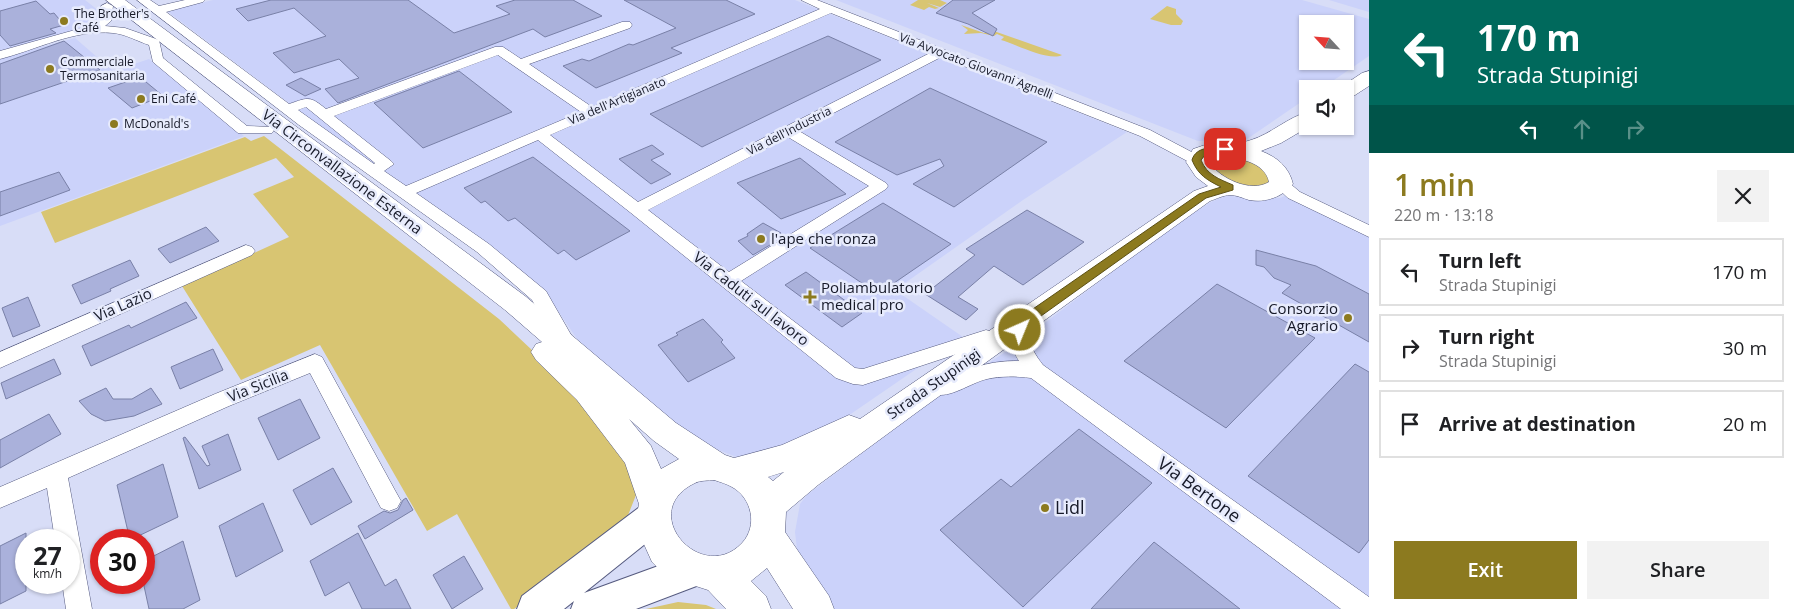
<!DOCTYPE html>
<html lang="en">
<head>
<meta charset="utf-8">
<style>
  :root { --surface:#fff; --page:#f2f2f2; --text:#202124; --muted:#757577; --line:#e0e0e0; --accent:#8c7a1f }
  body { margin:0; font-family:"Open Sans",sans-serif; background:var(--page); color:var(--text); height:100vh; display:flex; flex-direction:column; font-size:19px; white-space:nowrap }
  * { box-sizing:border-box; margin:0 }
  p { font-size:16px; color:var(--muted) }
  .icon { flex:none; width:28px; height:28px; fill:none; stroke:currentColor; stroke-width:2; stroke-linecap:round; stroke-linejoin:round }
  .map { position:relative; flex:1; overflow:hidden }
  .sheet { display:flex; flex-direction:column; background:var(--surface); width:425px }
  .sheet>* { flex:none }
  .hud { background:#00695c; color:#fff; overflow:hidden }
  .needle { width:32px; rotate:296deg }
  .fabs { position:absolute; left:1299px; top:15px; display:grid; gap:10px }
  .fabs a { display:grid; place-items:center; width:55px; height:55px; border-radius:0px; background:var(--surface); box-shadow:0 1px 4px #0004; font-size:25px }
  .speed { position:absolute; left:15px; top:529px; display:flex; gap:10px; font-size:25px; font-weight:700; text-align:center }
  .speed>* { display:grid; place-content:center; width:65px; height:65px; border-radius:50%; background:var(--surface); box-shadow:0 1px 4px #0004; line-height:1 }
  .speed small { font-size:12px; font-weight:400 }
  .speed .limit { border:8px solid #d22; background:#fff; color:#111 }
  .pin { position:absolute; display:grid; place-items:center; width:42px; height:42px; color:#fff; margin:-21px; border-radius:10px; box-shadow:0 2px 8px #0006 }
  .me { position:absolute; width:55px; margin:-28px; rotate:44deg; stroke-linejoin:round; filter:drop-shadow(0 0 4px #0008) }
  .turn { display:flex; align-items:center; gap:18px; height:105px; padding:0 25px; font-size:22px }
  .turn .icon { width:65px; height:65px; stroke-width:2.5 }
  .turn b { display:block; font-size:35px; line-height:42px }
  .lanes { display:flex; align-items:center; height:48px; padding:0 25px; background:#0003; justify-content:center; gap:25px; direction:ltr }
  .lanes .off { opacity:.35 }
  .round { display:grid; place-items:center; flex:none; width:52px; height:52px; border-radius:0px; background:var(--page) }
  .overview { display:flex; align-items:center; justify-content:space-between; height:85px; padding:0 25px }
  h1 { font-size:30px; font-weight:600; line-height:38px; color:var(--accent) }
  .action { display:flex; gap:10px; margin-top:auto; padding:10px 25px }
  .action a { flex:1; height:58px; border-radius:0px; background:var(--accent); color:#fff; font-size:20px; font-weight:600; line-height:58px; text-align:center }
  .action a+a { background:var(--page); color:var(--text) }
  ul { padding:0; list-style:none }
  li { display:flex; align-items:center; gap:15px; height:68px; margin:0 10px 8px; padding:0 15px; border:2px solid var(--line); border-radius:0px }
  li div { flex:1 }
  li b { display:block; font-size:19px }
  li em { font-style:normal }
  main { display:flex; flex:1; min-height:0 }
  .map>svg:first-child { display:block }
  .built { fill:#cbd2fa; fill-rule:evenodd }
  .green { fill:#d8c572 }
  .building { fill:#aab1db; stroke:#7980a7 }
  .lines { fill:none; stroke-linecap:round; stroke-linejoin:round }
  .street-casing { stroke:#555a7f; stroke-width:1 }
  .secondary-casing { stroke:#555a7f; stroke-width:2 }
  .primary-casing { stroke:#555a7f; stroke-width:1 }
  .street { fill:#fff; fill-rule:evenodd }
  .secondary { fill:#fff; fill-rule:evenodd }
  .primary { fill:#fff; fill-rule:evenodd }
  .route { fill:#8c7a1f; stroke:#5b4f14 }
  .poi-dot { fill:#8c7a1f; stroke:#e7ebfc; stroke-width:2 }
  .labels { text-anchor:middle; stroke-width:5; stroke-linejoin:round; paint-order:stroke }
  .far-poi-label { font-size:12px; fill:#161928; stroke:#e7ebfc; text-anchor:start }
  .far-street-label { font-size:12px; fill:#161928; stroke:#e7ebfc }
  .street-label { font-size:15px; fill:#161928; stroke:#e7ebfc }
  .poi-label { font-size:15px; fill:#161928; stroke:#e7ebfc; text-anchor:start }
  .near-street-label { font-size:18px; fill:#161928; stroke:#e7ebfc }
  .near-poi-label { font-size:18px; fill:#161928; stroke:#e7ebfc; text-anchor:start }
</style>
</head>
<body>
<main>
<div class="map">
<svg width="1369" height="609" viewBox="0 0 1369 609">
  <rect width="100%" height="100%" fill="#d8ddf7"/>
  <g class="built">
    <path d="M0,0H85L99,11L105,20L102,22L0,54Z"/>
    <path d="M213,0H795L1127,132L1023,200L895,290L963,337L842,420L761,457L739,458L701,443L657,410L577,339L546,293L310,119L167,11Z"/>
    <path d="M836,0H1302L1369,19V56L1321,89H1308L1307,98L1244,141H1198ZM1308,24H1345V61H1308Z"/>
    <path d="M1329,0H1369V12Z"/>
    <path d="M75,38L113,71L149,59L244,136L0,226V58Z"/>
    <path d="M1292,193L1369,230V609H833L798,558L795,532L800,504L807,495L922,408L1014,346L1151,243L1195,212L1211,202L1226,196L1280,198Z"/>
  </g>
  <g class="green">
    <path d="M918,0H940L947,3L940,7L927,3L939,8L935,9L929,7L924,10L910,5Z"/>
    <path d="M1167,6L1176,9V14L1183,21L1181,25H1171L1150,19Z"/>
    <path d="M961,25L984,33L991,30L1062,55C1050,62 1015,44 1001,40L1004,37L997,34L994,36L981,33L964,34L968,30Z"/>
    <path d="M264,136L499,319L584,399L628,460L636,495L623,528L562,577L514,609H511L457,514L427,531L320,345L241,380L182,286L289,237L253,194L294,177L276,158L55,243L41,212L245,137L251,141Z"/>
    <path d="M1216,154L1250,159L1271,177L1268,184L1252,187L1223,180L1206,160Z"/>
    <path d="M678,602L706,605L716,609H646Z"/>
  </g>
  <g class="building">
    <path d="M271,0H408L454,33L510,14L496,6L515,0H573L602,16L545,37L533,29L338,103L325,89L359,78L339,59L294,73L273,53L326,36L294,8L248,21L236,9Z"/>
    <path d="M624,0H726L755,14L671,48L682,53L596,88L563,66L582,59L589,61L629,44L633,45L676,28Z"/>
    <path d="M953,0H995L972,13L997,29L993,36L968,24L936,13Z"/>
    <path d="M36,1L50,14L54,13L64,25L50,29L56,33L10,46L0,35V11Z"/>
    <path d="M828,36L881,60L702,147L650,114Z"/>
    <path d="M64,41L100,70L0,104V64Z"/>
    <path d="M459,71L512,112L423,148L374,103Z"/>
    <path d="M140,77L163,96L132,108L108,88Z"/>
    <path d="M301,78L321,89L305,96L286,85Z"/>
    <path d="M930,88L1047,142L954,207L913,184L944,166L940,159L897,175L835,142Z"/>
    <path d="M652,145L664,154L651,160L671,174L651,184L619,159Z"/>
    <path d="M533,157L630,231L576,260L564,250L558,254L515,218L508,221L485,201L481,203L464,188Z"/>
    <path d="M800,158L846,194L781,219L737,183Z"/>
    <path d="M59,172L70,190L0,216V192Z"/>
    <path d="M883,203L951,244L878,294L810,248Z"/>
    <path d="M1027,210L1084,242L1023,285L994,266L958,297L978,309L966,320L925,294L975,255L966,249Z"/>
    <path d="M763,223L781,233L775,242L753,255L738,241L748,236L747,234Z"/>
    <path d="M206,227L219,241L170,263L158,249Z"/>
    <path d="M1256,250L1316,266L1369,294V342L1282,293L1291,285L1274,278L1264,267L1256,265Z"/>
    <path d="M130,260L139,276L110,289L111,291L81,304L72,285Z"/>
    <path d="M806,272L862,313L842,327L785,285Z"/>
    <path d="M1217,284L1315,338L1226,428L1124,361Z"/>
    <path d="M28,297L40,326L13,337L2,308Z"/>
    <path d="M186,302L197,318L91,366L82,346L129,325L131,328Z"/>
    <path d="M703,319L723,340L721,342L735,358L688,382L658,345L678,335L676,333Z"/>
    <path d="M213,349L223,370L180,389L171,367Z"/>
    <path d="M54,359L61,374L6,399L1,383Z"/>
    <path d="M1355,364L1369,372V540L1359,553L1248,476Z"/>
    <path d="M106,388L113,399H132L151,388L162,404L134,416L105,421L91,414L79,401Z"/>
    <path d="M300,399L320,438L278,460L258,418Z"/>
    <path d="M49,414L61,434L0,468V440Z"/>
    <path d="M1079,429L1152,483L1023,607L940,530L1001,479L1011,487Z"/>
    <path d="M228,434L241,470L199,489L183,438L185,437L207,466L210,465L202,446Z"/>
    <path d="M163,464L178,517L130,540L117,485Z"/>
    <path d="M333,468L352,502L311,525L293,490Z"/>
    <path d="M406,498L413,510L365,539L358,526L384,511L390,513L398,510L403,500Z"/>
    <path d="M263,503L283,551L236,577L219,526Z"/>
    <path d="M26,533V591L0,604V546Z"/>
    <path d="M358,533L385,586L396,579L411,609H362L349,582L325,596L310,561Z"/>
    <path d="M183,541L200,600L183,609H149L144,586V561Z"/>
    <path d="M1154,542L1240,609H1091Z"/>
    <path d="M464,556L483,589L452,609L433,575Z"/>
  </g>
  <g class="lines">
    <g class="street-casing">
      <g id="street">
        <path d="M137,0H150L159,6L185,0H205L203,2L166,12L289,104C309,97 310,96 326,109L495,47H503L521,59L622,22H630L632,25L630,28L529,64L592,107L820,9L801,0H817L1150,130L1201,157L1204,160L1201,163H1191L1140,136L941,57L799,131L886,183L888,186L886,189L741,281L855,368L863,369L986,330L993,332L996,337L993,342L863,385L853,384L836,378L631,213L538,140L416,193L489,244L546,291L574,340L571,345L564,347L557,345L532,300L477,252L299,125ZM831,13L930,53L638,202L550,135ZM498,55L581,112L406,186L384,171L394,164L391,161L334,116ZM306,107L375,163L374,164L298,110ZM788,137L869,186L729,272L648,210Z"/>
        <path d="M107,3L113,6L111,21L105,26L125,28L159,40L163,58L247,126L272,127L274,130L272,133H238L153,62L149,45C137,41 125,34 113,33C74,29 36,50 0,59V51L82,28L99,19L101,6Z"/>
        <path d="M1281,179L1287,181L1300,192L1369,225V237L1288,198L1273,184L1275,181Z"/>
        <path d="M246,245L252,247L255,251L252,255L0,368V352Z"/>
        <path d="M1021,316L1028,318C1031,324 1029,328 1029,335C1030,347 1036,356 1043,365L1369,597V609H1341L1031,378C1016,376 1001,376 987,379C970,383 950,399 934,394L931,388L934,382C961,371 988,360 1019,361C1011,348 1006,333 1014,318Z"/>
        <path d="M315,354L322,357L397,494L401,501L397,508L389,511L381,508L310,373L229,406L68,478L92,609H66L62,582H69V540H55L47,488L0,508V487L215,394Z"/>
      </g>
    </g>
    <g class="secondary-casing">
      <path id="secondary" d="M653,502L665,506L670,517L665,528L584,593L694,553L707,558L712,570L707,582L636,609H571L574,601L564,609H517L522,596L641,506Z"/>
    </g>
    <g class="primary-casing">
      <g id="primary">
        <path d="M106,0H125L525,296L676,423L725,455L734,458L782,445L849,415L860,419L1194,191L1208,186L1196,177L1186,162L1193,149C1200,147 1208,143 1216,143C1228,141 1238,145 1251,140C1271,134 1288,117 1308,112V126H1310L1281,143L1261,151C1277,157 1289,167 1293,184C1283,197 1265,203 1249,200C1243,198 1236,195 1230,195C1224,195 1216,199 1210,201L920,410L818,485L786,512L785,532L829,596L834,609H793L767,568L751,581L766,596L771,609H726L708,590L674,579L662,572L652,562L638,531L636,519L639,504L625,463L577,400L536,360L531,352L536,344L542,342L505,310ZM1218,156C1235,157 1265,161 1269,182C1251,193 1220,179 1209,162L1210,158ZM629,419L654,441L679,459L661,469L651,446ZM784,472L773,481L768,477ZM714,480C720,482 727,484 732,487C752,498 758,526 742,543C702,586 635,512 695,483C700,480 708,481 714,480Z"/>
        <path d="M1369,71V86L1352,97L1345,99V89H1338L1362,73Z"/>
      </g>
    </g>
    <use href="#street" class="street"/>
    <use href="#secondary" class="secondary"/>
    <use href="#primary" class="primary"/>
  </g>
  <path class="route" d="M1225,146L1229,147V151L1206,154L1201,160C1207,175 1219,179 1233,185V190L1206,198L1027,326L1024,333H1015L1014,330L1017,320L1199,194L1221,187C1207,180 1198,175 1192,160C1196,146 1213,148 1225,146Z"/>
  <g class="poi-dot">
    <circle cx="64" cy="21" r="5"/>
    <circle cx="50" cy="69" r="5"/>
    <circle cx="141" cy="99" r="5"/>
    <circle cx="114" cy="124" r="5"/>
    <circle cx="761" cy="239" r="5"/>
    <path d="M807.5 289.5h5v5h5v5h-5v5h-5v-5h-5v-5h5z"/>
    <circle cx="1348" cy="318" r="5"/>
    <circle cx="1045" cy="508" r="5"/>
  </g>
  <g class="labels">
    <g class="far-poi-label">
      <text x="74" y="18">The Brother's<tspan x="74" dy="14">Café</tspan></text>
      <text x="60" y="66">Commerciale<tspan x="60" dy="14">Termosanitaria</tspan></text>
      <text x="151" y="103">Eni Café</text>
      <text x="124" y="128">McDonald's</text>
    </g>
    <g class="far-street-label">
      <text transform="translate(976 66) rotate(21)" y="4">Via Avvocato Giovanni Agnelli</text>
      <text transform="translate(617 101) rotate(-23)" y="4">Via dell'Artigianato</text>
      <text transform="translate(789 131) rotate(-27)" y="4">Via dell'Industria</text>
    </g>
    <g class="street-label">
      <text transform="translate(342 172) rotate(37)" y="5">Via Circonvallazione Esterna</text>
      <text transform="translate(751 299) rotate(38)" y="5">Via Caduti sul lavoro</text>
      <text transform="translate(123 305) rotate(-24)" y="5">Via Lazio</text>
      <text transform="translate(934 384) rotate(-35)" y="5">Strada Stupinigi</text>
      <text transform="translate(258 386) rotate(-22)" y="5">Via Sicilia</text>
    </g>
    <g class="poi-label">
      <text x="771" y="244">l'ape che ronza</text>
      <text x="821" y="293">Poliambulatorio<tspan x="821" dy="17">medical pro</tspan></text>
      <text x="1338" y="314" text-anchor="end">Consorzio<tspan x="1338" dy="17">Agrario</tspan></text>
    </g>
    <g class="near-street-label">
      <text transform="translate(1199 490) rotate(36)" y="6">Via Bertone</text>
    </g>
    <g class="near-poi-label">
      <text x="1055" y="514">Lidl</text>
    </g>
  </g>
</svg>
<div class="fabs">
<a><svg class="needle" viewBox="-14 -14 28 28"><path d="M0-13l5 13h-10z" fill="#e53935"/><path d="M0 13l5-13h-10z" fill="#757577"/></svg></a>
<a><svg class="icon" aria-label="sound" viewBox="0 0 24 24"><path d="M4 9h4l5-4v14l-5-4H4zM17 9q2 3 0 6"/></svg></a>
</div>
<div class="speed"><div>27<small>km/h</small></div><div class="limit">30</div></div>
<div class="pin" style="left:1225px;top:149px;background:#d93025"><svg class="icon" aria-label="arrive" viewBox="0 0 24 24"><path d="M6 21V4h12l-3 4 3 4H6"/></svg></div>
<svg class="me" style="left:1020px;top:330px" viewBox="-20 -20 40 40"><circle r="17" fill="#8c7a1f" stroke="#fff" stroke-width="3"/><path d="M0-11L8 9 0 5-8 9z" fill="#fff"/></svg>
</div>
<section class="sheet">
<div class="hud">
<div class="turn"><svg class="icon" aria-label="left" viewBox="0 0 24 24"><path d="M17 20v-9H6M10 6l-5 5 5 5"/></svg><div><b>170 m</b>Strada Stupinigi</div></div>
<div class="lanes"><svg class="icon" aria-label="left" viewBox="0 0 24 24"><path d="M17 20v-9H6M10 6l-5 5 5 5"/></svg><svg class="icon off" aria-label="ahead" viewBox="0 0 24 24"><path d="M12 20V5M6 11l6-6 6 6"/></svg><svg class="icon off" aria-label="right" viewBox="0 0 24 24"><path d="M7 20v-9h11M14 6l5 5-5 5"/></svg></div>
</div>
<div class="overview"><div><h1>1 min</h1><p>220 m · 13:18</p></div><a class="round"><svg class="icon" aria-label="close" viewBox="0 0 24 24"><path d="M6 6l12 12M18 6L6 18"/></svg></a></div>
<ul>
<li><svg class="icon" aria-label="left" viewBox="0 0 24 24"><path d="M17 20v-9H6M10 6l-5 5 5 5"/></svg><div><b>Turn left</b><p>Strada Stupinigi</p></div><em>170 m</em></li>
<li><svg class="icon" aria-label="right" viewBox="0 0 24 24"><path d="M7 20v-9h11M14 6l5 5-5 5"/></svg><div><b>Turn right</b><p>Strada Stupinigi</p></div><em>30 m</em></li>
<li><svg class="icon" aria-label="arrive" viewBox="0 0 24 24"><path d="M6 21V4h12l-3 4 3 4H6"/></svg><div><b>Arrive at destination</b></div><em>20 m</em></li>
</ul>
<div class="action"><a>Exit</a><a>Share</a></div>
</section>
</main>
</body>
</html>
